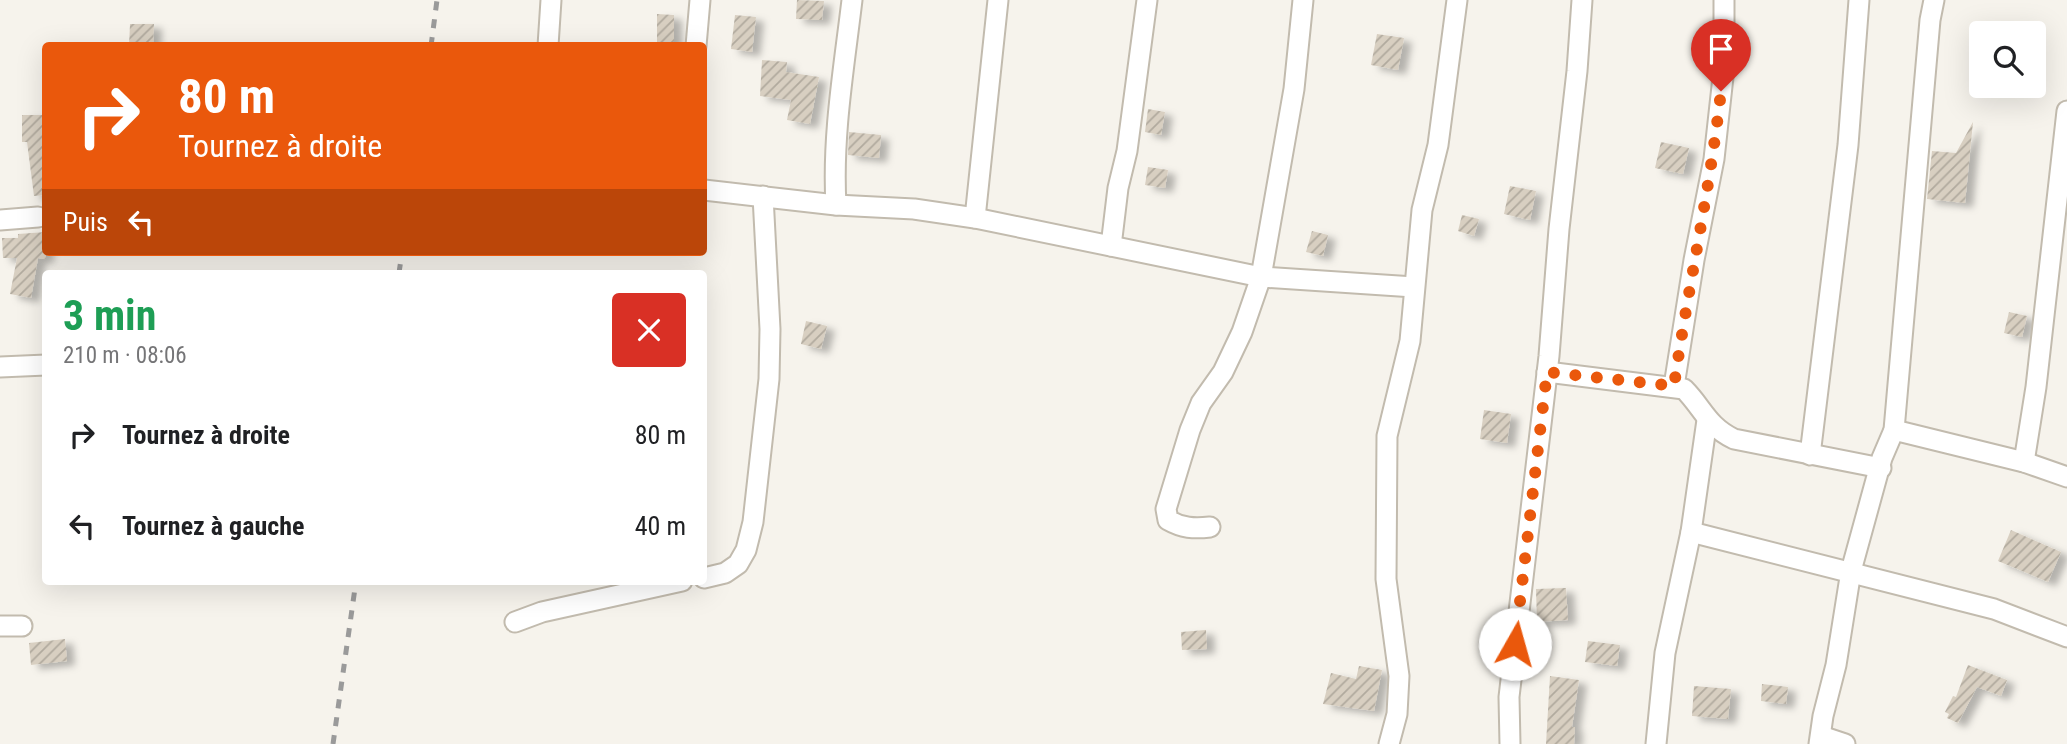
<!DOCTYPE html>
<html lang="fr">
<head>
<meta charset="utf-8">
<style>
  :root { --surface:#fff; --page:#f6f6f6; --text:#202124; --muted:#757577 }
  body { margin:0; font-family:"Roboto Condensed",sans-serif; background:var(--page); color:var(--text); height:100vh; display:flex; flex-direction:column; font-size:26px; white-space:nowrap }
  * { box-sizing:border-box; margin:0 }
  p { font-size:23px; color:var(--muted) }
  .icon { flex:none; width:38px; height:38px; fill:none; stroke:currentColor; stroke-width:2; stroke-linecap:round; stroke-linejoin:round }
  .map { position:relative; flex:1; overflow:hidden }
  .sheet { position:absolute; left:42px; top:270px; width:665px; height:315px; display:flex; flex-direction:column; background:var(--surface); border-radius:7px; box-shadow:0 7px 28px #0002 }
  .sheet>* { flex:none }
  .banner { position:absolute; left:42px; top:42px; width:665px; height:214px; border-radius:7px; box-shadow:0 7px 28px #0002; background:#ea580c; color:#fff; overflow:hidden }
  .controls { position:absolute; left:1969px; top:21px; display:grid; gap:14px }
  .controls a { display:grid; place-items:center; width:77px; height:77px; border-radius:7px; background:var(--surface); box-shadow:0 7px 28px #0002; font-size:35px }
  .pin { position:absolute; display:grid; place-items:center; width:60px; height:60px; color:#fff; margin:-72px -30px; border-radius:50% 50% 50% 0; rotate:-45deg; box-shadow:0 0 7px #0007 }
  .pin .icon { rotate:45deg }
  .me { position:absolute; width:77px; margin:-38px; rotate:7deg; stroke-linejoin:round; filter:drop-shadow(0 0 5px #0008) }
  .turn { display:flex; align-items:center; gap:24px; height:147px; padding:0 21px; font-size:32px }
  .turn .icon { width:91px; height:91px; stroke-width:2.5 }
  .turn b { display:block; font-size:49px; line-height:60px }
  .then { display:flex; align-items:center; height:66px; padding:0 21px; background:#0003; gap:14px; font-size:26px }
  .round { display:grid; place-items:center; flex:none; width:74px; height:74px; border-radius:7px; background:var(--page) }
  .summary { display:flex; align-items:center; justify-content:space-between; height:119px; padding:0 21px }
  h1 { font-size:42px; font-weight:700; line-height:52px; color:#1e9e55 }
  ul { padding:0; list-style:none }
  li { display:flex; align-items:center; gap:21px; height:91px; padding:0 21px }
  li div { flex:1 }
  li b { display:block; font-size:26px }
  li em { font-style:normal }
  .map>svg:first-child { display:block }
  .building { fill:url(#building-hatch); filter:url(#shadow) }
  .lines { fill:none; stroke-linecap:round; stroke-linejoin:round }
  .street-casing { stroke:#c2bbae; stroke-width:23 }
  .street { stroke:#fff; stroke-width:19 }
  .rail { stroke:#9a9a9a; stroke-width:5; stroke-dasharray:9 9; stroke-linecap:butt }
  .route { stroke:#ea580c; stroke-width:12; stroke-dasharray:0 21.6 }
</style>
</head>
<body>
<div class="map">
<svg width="2067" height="744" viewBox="0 0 2067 744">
  <defs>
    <pattern id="building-hatch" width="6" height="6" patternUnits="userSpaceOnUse" patternTransform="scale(1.75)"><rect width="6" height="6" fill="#d8cfc1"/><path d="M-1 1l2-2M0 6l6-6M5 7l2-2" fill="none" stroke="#b1aa9e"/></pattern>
    <filter id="shadow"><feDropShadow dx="8" dy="4.5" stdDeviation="3.5" flood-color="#0004"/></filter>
  </defs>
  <rect width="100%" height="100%" fill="#f6f3ec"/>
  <g class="building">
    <path d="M797,0L824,1L822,20L796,19Z"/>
    <path d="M657,14L674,15V46H657Z"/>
    <path d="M735,15L756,17L752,52L731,49Z"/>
    <path d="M130,24H154L153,46H129Z"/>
    <path d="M1377,34L1404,38L1398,70L1371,65Z"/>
    <path d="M762,60L787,62L786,72L819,77L810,124L787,120L791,100L760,96Z"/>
    <path d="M1148,109L1165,112L1161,135L1145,132Z"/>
    <path d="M22,115H46V195L34,196L27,142H22Z"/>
    <path d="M1973,122L1965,203L1927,199L1932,151L1956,153Z"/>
    <path d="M849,132L881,135L879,158L848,155Z"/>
    <path d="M1661,142L1689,148L1683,174L1655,168Z"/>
    <path d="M1148,167L1168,170L1165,188L1145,185Z"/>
    <path d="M1510,186L1536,191L1530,220L1504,214Z"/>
    <path d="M1462,215L1479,219L1474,236L1458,231Z"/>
    <path d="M1312,231L1328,235L1323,256L1306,252Z"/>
    <path d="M46,232V259L38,258L31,298L10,294L17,258H3L2,238H18V234Z"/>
    <path d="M2009,312L2027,316L2022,337L2004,333Z"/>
    <path d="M806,321L827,326L821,349L801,344Z"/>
    <path d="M1484,410L1511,414L1507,443L1480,439Z"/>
    <path d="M2011,530L2061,552L2048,582L1998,561Z"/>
    <path d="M1566,588L1568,620L1537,622L1536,589Z"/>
    <path d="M1206,630L1207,649L1182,650L1181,632Z"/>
    <path d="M65,639L67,661L31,665L29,643Z"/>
    <path d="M1588,641L1620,645L1617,666L1585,662Z"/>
    <path d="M1968,665L2007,680L2001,696L1977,687L1958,723L1947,718L1949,714L1945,712L1953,696L1956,697Z"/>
    <path d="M1359,666L1382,670L1374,711L1323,704L1331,673L1356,679Z"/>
    <path d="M1550,676L1579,680L1572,727H1575L1574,744H1546Z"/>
    <path d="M1762,684L1788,687L1786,704L1761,701Z"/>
    <path d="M1694,686L1731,689L1728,719L1692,716Z"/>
  </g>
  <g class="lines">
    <g class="street-casing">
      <g id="street">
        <path d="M548,46L551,0"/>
        <path d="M696,46L700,0"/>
        <path d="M704,190L836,205L914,209L975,218L1261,277L1414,287"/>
        <path d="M836,205C832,136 844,68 852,0"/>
        <path d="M975,218L998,0"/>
        <path d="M0,220L38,217"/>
        <path d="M1111,246L1118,188L1127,151L1147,0"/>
        <path d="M0,367L46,365"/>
        <path d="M1547,372L1684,389C1703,408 1707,426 1734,439L1881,468"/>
        <path d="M1674,386L1694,260L1714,159L1724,68V0"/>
        <path d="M1894,430L2024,462L2067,477"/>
        <path d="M1810,455L1848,145L1859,0"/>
        <path d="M2024,462L2036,387L2067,111"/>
        <path d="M1210,527C1194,529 1182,528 1168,520L1166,509L1190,430L1201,403L1223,372L1242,332L1261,277L1294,89L1303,0"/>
        <path d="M1691,532L1994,609L2067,637"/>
        <path d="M704,578L725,573L738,564L746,550L753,522L769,379L770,329L763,196"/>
        <path d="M515,622L542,612L682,581"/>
        <path d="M0,626H22"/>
        <path d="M1821,736L1845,744"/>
        <path d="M1389,744L1397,714L1399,676L1386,579L1387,436L1410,341L1422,210L1438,145L1457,0"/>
        <path d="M1510,744L1509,697L1549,356L1559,229L1577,71L1582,0"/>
        <path d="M1656,744L1665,653L1691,532L1707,420"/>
        <path d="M1819,744L1823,716L1836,665L1851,571L1882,458L1894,430L1930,20L1934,0"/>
      </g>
    </g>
    <use href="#street" class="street"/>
    <g class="rail">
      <path d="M431,46L437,0"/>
      <path d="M399,273L402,252"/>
      <path d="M333,744L356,581"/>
    </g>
  </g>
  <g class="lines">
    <path class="route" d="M1515,644L1547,372L1674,386C1688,288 1710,190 1721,91"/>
  </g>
</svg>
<div class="controls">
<a><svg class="icon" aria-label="search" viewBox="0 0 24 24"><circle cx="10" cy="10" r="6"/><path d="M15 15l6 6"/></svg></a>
</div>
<div class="pin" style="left:1721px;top:91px;background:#d93025"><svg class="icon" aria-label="arrive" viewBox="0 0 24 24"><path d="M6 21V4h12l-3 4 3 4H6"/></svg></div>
<svg class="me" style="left:1515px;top:644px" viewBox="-20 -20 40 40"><circle r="19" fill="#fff"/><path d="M0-13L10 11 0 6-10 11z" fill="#ea580c"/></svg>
<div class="banner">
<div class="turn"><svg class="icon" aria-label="right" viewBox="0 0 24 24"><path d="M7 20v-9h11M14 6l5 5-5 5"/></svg><div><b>80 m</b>Tournez à droite</div></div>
<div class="then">Puis<svg class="icon" aria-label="left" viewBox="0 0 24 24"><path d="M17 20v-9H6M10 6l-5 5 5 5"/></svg></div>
</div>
<section class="sheet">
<div class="summary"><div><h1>3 min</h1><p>210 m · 08:06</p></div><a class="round" style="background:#d93025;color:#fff"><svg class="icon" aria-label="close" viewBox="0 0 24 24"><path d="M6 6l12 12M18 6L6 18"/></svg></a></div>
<ul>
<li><svg class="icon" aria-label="right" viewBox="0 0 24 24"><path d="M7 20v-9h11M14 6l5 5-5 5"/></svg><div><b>Tournez à droite</b></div><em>80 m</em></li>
<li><svg class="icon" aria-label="left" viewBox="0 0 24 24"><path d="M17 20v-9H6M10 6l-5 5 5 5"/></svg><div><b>Tournez à gauche</b></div><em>40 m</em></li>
</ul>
</section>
</div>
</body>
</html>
